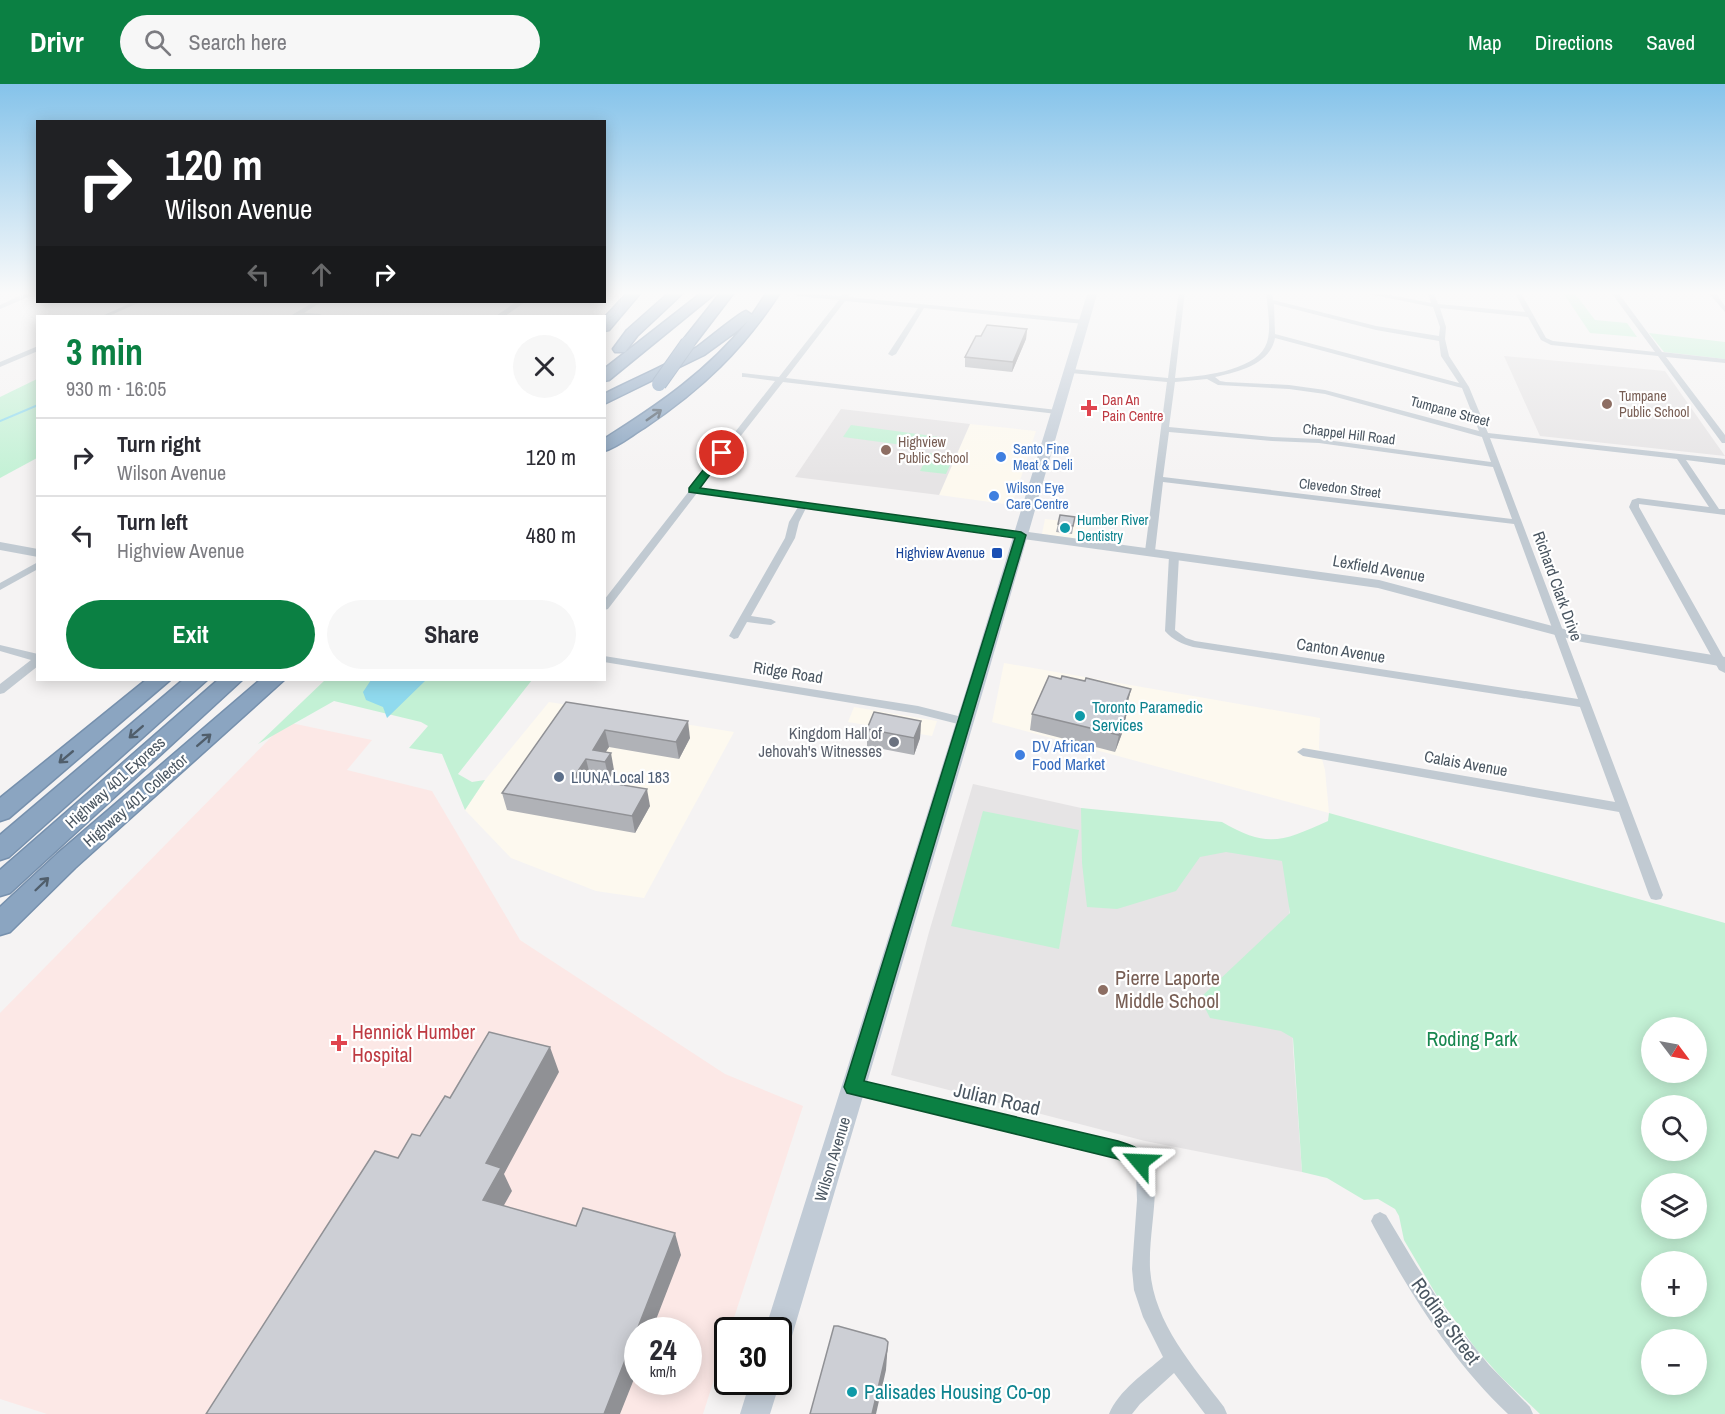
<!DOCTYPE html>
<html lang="en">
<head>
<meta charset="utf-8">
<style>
  :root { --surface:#fff; --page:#f7f7f7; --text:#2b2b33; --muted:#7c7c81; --line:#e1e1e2; --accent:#0b8043 }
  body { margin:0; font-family:"Archivo Narrow",sans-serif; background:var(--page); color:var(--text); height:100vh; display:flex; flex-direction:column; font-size:22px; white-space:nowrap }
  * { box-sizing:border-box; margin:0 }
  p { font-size:20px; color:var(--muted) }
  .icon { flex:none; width:33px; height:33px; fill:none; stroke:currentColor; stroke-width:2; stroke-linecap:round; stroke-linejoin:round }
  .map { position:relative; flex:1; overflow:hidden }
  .details { position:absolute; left:36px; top:231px; width:570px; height:366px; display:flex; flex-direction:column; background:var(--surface); border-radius:0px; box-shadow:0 3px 15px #0003 }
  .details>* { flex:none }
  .top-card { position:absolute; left:36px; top:36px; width:570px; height:183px; border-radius:0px; box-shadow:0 3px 15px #0003; background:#202124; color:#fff; overflow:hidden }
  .needle { width:39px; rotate:122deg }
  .controls { position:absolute; left:1641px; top:933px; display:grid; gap:12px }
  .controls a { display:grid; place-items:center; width:66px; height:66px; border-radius:50%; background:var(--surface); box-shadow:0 3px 15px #0003; font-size:30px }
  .speed { position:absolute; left:624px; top:1233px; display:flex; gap:12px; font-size:30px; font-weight:700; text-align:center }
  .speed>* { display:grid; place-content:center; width:78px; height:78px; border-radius:50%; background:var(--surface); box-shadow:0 3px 15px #0003; line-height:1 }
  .speed small { font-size:15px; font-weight:400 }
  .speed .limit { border:3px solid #111; border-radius:9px; background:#fff; color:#111 }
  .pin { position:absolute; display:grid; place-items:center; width:51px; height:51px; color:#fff; margin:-26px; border:3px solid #fff; border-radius:50%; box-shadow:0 2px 6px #0007 }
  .me { position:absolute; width:66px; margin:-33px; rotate:296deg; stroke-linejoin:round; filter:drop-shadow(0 0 4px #0008) }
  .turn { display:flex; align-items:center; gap:21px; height:126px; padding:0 30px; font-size:27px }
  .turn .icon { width:78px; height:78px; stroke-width:2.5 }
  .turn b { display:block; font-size:42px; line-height:51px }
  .lanes { display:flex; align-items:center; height:57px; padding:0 30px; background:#0003; justify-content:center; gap:30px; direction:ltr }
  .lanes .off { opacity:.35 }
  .round { display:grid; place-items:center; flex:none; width:63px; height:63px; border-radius:32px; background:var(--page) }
  .headline { display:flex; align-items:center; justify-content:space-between; height:102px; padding:0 30px }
  h1 { font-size:36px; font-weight:800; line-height:45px; color:var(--accent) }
  .primary-button { display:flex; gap:12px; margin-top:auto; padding:12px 30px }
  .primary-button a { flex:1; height:69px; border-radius:36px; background:var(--accent); color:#fff; font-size:24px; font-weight:800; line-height:69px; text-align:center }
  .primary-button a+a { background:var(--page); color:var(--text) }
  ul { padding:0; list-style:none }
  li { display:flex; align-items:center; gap:18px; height:78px; padding:0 30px; border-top:2px solid var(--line) }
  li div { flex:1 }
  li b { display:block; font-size:22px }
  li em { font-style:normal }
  header { display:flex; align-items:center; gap:36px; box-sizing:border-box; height:84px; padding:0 30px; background:var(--accent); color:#fff }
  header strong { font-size:28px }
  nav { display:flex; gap:33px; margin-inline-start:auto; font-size:21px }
  .search { width:420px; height:54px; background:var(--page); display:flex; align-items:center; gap:15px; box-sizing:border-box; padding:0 21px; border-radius:33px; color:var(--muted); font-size:22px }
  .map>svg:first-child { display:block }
  .commercial { fill:#fdf9ef }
  .education { fill:#e6e4e5 }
  .medical { fill:#fce8e6; fill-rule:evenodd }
  .green { fill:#c3f1d5; fill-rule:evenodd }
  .water { fill:#90daee }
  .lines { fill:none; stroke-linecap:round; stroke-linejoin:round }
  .stream { stroke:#90daee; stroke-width:2 }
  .motorway-casing { stroke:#7690ad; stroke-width:3 }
  .minor { fill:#c1cad2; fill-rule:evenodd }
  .tertiary { fill:#c1cad2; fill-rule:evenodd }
  .secondary { fill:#c1cbd6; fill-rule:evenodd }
  .motorway { fill:#8ba5c1; fill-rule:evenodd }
  .motorway-bridge-casing { stroke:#7690ad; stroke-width:16; stroke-linecap:butt }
  .motorway-bridge { stroke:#8ba5c1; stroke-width:14 }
  .wall { fill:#b0b2b7 }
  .shaded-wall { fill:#909195 }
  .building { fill:#cdcfd5; stroke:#909195; stroke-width:1.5 }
  .oneway { stroke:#505e6b }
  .route { fill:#0b8043; stroke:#07532c; stroke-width:1.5 }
  .education-dot { fill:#8d6e63; stroke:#fff; stroke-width:2 }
  .health-dot { fill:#e0444e; stroke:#fff; stroke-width:2 }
  .shop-dot { fill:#3f7fe0; stroke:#fff; stroke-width:2 }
  .culture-dot { fill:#0f9aa8; stroke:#fff; stroke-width:2 }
  .transit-dot { fill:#1a4fb4; stroke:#fff; stroke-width:2 }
  .worship-dot { fill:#6b7280; stroke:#fff; stroke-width:2 }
  .service-dot { fill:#5c6f8a; stroke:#fff; stroke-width:2 }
  .labels { text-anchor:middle; stroke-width:4.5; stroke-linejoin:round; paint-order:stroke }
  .far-education-label { font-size:14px; fill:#785e54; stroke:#fff; text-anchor:start }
  .far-health-label { font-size:14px; fill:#be3a42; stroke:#fff; text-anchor:start }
  .far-street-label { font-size:14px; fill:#4a5661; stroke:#fff }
  .far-shop-label { font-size:14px; fill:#366cbe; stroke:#fff; text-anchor:start }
  .far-culture-label { font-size:14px; fill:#0d838f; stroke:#fff; text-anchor:start }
  .far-transit-label { font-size:14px; fill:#164399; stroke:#fff; text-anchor:end }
  .street-label { font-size:16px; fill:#4a5661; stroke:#fff }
  .culture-label { font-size:16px; fill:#0d838f; stroke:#fff; text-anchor:start }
  .worship-label { font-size:16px; fill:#5b616d; stroke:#fff; text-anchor:end }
  .shop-label { font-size:16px; fill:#366cbe; stroke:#fff; text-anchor:start }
  .service-label { font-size:16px; fill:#4e5e75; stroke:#fff; text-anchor:start }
  .near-education-label { font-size:20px; fill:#785e54; stroke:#fff; text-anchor:start }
  .near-health-label { font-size:20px; fill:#be3a42; stroke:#fff; text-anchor:start }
  .near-park-label { font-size:20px; fill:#17864f; stroke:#fff }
  .near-street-label { font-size:20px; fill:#4a5661; stroke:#fff }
  .near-culture-label { font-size:20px; fill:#0d838f; stroke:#fff; text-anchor:start }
</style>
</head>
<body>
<header>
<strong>Drivr</strong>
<div class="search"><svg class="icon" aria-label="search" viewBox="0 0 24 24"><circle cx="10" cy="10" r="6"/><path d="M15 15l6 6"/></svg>Search here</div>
<nav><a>Map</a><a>Directions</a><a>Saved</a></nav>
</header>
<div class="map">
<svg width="1725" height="1330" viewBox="0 0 1725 1330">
  <rect width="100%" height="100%" fill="#f5f3f3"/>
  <g class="commercial">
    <path d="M970,340L1036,347L1012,421L939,411Z"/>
    <path d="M1045,435L1090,440L1086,456L1042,450Z"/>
    <path d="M1004,579L1320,634L1319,664L1325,686L1329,729L992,638Z"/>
    <path d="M549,618L734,648L644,814L596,807L511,774L465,726L485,696Z"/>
    <path d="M854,623L937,637L932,652L848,638Z"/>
  </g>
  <g class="education">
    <path d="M1504,272L1665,287L1725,372L1540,352Z"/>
    <path d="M841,325L970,340L939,411L795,393Z"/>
    <path d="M973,700L1288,770L1293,964L1302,1088L1145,1057L891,991L929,848Z"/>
  </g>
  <path class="medical" d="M286,638L372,656L347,686L432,707L520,856L725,990L803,1022L730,1246H728L727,1255L703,1330H47L0,1315V929ZM638,1246H688V1298H638Z"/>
  <g class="green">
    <path d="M1562,207H1573L1595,236L1627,239L1637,253L1590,249Z"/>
    <path d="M1649,249L1725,258V275L1664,268Z"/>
    <path d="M37,295V374L0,394V313Z"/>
    <path d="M851,341L940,353L933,365L843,353Z"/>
    <path d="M929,369L954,372L946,390L920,387Z"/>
    <path d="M325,596H532L458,690L472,698L485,696L465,726L442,670L409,664L428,642L421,638L334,617L258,660Z"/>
    <path d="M1081,724L1222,738C1268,765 1283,757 1328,737L1329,729L1725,839V1330H1540L1500,1292L1476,1265L1437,1212L1404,1156L1399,1132L1395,1125L1378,1115L1364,1116L1327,1094L1302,1088L1293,954L1281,947L1210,934L1200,914L1290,829L1282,777L1226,768L1200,773L1176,807L1117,825L1087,823L1082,779ZM1652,944H1696V988H1652ZM1652,1022H1696V1066H1652ZM1652,1100H1696V1144H1652ZM1652,1178H1696V1222H1652ZM1652,1256H1696V1300H1652Z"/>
    <path d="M983,727L1079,746L1059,865L951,842Z"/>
  </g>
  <path class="water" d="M371,596H426L387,634L383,623L366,616L363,608Z"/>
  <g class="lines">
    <path class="stream" d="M0,337L38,321"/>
    <g class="motorway-casing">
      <g id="motorway">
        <path d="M629,207H642L609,246L604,247V234Z"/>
        <path d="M671,207H685L637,252L625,268H615L613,265L627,246Z"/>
        <path d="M704,207H718L609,296L604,297V285Z"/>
        <path d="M722,207H735L693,262H683L681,259L683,256Z"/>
        <path d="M768,207H781C743,266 702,305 644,344C632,351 618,363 604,367V355C658,321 708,287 748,237L737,247L704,271L604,320V310C635,294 668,281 697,263C707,256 739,229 746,227L752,231Z"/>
        <path d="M146,596H170L9,734L0,737V714Z"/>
        <path d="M183,596H207L9,773L0,776V751Z"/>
        <path d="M218,596H242L10,809L0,812V786Z"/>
        <path d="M260,596H284L75,784L10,848L0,851V823L57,770Z"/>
      </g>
    </g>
    <g class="minor">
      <path d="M30,207L38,209L0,225V221Z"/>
      <path d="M845,207H852L848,213L1084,236L1087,238L1084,240L924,224L896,270L892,272L888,270L918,224L845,217L786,294L1057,326L1061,328L1057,330L783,298L700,404L1021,448L1026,451L1024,453L806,424L799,438L795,454L751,532L771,535L776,538L771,541L747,538L738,554L734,555L729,552L785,454L789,438L798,423L697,409L608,525L604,526V516L775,297L745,293H742V289L779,293L839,216L797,212L794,210L795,209L841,212Z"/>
      <path d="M1179,207H1185L1175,294C1199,293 1253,287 1265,263C1273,248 1267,224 1266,207H1272L1273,216L1376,242L1439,252L1440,243L1433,223L1354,207H1370L1431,219L1427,207H1433L1438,220L1525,228L1514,207H1520L1546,254L1553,257L1655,268L1610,207H1617L1662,268L1725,275V279L1666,273L1725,351V359H1722L1658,272L1551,261L1541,256L1528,233L1440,224L1446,243L1445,255L1449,272L1469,303L1488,349L1725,375V381L1686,376L1719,425H1725V431L1639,420V423L1725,576V589L1719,586L1629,423L1632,416L1638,414L1709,423L1677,375L1490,354L1663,811L1661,815L1656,816L1651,815L1649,811L1619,728L1303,672L1297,668L1303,664L1615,718L1580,623L1193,563C1182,560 1173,556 1165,547L1169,472L1174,469L1179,472L1175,546L1186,554L1195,557L1578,615L1514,440L1163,398L1155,467L1153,469H1147L1145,467L1167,298L1071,289L1067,287L1071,285L1168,294ZM1274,220L1376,246L1439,257L1441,272L1459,299L1275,250ZM1275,254L1462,304L1479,347L1325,306L1289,301L1226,298L1220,297L1215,293C1237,288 1270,281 1275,254ZM1207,295L1218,301L1289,305L1325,310L1482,353L1491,378L1319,355L1272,353L1169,343L1175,298ZM1169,348L1272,357L1319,359L1493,383L1512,435L1163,393Z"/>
      <path d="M1707,207H1714L1725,222V228Z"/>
      <path d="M133,218H140L109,232H102Z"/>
      <path d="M314,218H321L304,229L320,230L323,232H290Z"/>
      <path d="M38,262V267L0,283V278Z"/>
      <path d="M38,478V485L0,506V499Z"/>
      <path d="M0,561L38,570V582L4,609L0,610V600L31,576L0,567Z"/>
      <path d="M604,572L918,622L970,635L972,638L966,642L918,630L604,578Z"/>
      <path d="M854,996L1118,1058C1144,1067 1151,1073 1155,1102C1155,1129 1149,1157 1150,1184C1153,1238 1193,1282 1224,1323L1227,1330H1205L1174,1289L1140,1320L1132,1330H1109C1119,1306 1145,1289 1163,1273L1143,1233L1134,1206L1132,1185L1137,1116L1136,1089L1131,1081L1118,1074L854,1010L848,1008L846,1003L848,998Z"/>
      <path d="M1380,1128L1386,1131L1416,1181L1450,1233L1489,1281L1530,1323L1533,1330H1508C1452,1277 1411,1211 1374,1143L1371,1137L1374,1131Z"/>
    </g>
    <g class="tertiary">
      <path d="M516,218H525L505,232H496Z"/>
      <path d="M1021,447L1379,496L1583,550L1725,573V583L1582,558L1378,504L1016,454L1015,451Z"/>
      <path d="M0,458L38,465V473L0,466Z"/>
    </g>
    <g class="secondary">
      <path d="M1088,207H1098L985,600L792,1252L788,1262L778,1266V1246H765L968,600Z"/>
      <path d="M778,1295L780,1298L770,1330H740L750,1298H778Z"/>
    </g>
    <use href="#motorway" class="motorway"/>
    <g class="motorway-bridge-casing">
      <path id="motorway-bridge" d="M659,300L688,259"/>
    </g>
    <use href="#motorway-bridge" class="motorway-bridge"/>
  </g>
  <g class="wall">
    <path d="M1027,245L1026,255L1012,288L965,283V273L981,252Z"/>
    <path d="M1075,433L1072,450L1056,448L1058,440Z"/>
    <path d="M566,618L690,654L679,675L609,663L605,668L614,686L609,695L590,691L587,695L650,722L635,749L507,726L502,709Z"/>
    <path d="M1127,622L1125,627L1124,644L1115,668L1030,646L1032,630Z"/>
    <path d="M921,637L920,654L914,671L867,662V645Z"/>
  </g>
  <g class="shaded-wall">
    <path d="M1027,245L1026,255L1012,288L1013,278Z"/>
    <path d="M1131,605L1127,622L1120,643L1123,626Z"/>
    <path d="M1127,627L1124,644L1115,668L1119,651Z"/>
    <path d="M688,637L690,654L679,675L676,658Z"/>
    <path d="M921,637L920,654L914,671V654Z"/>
    <path d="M605,646L609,663L600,677L593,666Z"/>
    <path d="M611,669L614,686L609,695L605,678Z"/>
    <path d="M586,675L590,691L578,710L574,693Z"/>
    <path d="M647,705L650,722L635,749L632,732Z"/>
    <path d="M550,963L559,988L504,1090L512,1107L494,1139L483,1116L486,1079Z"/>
    <path d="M675,1149L681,1171L652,1246H638V1285L620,1330H604Z"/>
    <path d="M888,1258L886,1286L876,1330H872Z"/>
  </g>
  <g class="building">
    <path d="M987,241L1027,245L1013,278L965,273L976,252H981Z"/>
    <path d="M1060,431L1075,433L1073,442L1058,440Z"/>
    <path d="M1049,592L1061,595L1062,592L1085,597L1086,594L1131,605L1123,626L1127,627L1119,651L1032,630Z"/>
    <path d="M566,618L688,637L676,658L605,646L593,666L611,669L605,678L586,675L574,693L647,705L632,732L502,709Z"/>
    <path d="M874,628L921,637L914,654L867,645Z"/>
    <path d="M489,948L550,963L486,1079L501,1084L483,1116L576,1142L583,1124L675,1149L604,1330H206L375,1067L398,1074L412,1050L420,1052L445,1012L450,1014Z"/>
    <path d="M834,1242H838L885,1255L888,1258L887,1266L872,1330H810Z"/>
  </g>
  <defs><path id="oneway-shaft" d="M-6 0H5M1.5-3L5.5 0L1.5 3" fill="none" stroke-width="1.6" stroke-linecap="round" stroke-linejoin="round" transform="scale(1.5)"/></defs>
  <g class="oneway">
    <use href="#oneway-shaft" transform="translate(654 331) rotate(-35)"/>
    <use href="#oneway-shaft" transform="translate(136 648) rotate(139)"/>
    <use href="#oneway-shaft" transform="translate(204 656) rotate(-41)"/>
    <use href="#oneway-shaft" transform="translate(66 673) rotate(140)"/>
    <use href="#oneway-shaft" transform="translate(42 800) rotate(-44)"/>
  </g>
  <linearGradient id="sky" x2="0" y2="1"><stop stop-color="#85c3ea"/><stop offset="0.53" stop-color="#fafafa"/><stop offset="1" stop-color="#fafafa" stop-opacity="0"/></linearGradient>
  <rect width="1725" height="394" fill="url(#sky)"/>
  <path class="route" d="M722,366L726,369L700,404L1021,448L1026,451L864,997L1118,1057C1131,1061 1144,1065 1150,1078L1147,1085L1140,1087L1118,1075L847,1009L844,1003L1015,454L689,408V404L718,367Z"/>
  <g class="education-dot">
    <circle cx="1607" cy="320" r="6"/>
    <circle cx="886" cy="366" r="6"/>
    <circle cx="1103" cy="906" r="6"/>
  </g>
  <g class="health-dot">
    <path d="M1086 315h6v6h6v6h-6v6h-6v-6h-6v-6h6z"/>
    <path d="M336 950h6v6h6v6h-6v6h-6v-6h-6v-6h6z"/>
  </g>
  <g class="shop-dot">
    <circle cx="1001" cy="373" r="6"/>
    <circle cx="994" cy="412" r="6"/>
    <circle cx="1020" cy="671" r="6"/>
  </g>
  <g class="culture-dot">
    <circle cx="1065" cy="444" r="6"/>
    <circle cx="1080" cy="632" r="6"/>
    <circle cx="852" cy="1308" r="6"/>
  </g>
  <rect class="transit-dot" x="991" y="463" width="12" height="12" rx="3"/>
  <circle class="worship-dot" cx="894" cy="658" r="6"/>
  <circle class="service-dot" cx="559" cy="693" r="6"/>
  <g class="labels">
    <g class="far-education-label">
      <text x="1619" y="317">Tumpane<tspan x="1619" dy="16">Public School</tspan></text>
      <text x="898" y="363">Highview<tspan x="898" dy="16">Public School</tspan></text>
    </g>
    <g class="far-health-label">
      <text x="1102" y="321">Dan An<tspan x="1102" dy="16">Pain Centre</tspan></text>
    </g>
    <g class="far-street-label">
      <text transform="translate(1450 327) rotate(15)" y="5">Tumpane Street</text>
      <text transform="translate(1349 350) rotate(7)" y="5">Chappel Hill Road</text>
      <text transform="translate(1340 404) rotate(7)" y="5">Clevedon Street</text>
    </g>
    <g class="far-shop-label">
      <text x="1013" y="370">Santo Fine<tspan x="1013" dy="16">Meat &amp; Deli</tspan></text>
      <text x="1006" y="409">Wilson Eye<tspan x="1006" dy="16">Care Centre</tspan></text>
    </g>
    <g class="far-culture-label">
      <text x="1077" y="441">Humber River<tspan x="1077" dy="16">Dentistry</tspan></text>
    </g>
    <g class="far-transit-label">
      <text x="985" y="474">Highview Avenue</text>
    </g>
    <g class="street-label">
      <text transform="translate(1379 484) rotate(10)" y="6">Lexfield Avenue</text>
      <text transform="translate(1558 502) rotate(70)" y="6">Richard Clark Drive</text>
      <text transform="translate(1341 566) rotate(9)" y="6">Canton Avenue</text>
      <text transform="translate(788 588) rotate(9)" y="6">Ridge Road</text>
      <text transform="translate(1466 679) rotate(10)" y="6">Calais Avenue</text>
      <text transform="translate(115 698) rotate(-42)" y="6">Highway 401 Express</text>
      <text transform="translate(135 716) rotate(-41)" y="6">Highway 401 Collector</text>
      <text transform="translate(832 1075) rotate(-73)" y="6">Wilson Avenue</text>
    </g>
    <g class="culture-label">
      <text x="1092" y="629">Toronto Paramedic<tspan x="1092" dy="18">Services</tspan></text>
    </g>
    <g class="worship-label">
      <text x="882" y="655">Kingdom Hall of<tspan x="882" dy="18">Jehovah's Witnesses</tspan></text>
    </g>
    <g class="shop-label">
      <text x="1032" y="668">DV African<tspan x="1032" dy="18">Food Market</tspan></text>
    </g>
    <g class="service-label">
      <text x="571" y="699">LIUNA Local 183</text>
    </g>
    <g class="near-education-label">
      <text x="1115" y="901">Pierre Laporte<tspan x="1115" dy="23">Middle School</tspan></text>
    </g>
    <g class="near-health-label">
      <text x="352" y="955">Hennick Humber<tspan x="352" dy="23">Hospital</tspan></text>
    </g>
    <g class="near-park-label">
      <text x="1472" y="962">Roding Park</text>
    </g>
    <g class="near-street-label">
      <text transform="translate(997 1015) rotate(13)" y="7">Julian Road</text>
      <text transform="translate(1446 1237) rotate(54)" y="7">Roding Street</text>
    </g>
    <g class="near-culture-label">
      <text x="864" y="1315">Palisades Housing Co-op</text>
    </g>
  </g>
</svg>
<div class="controls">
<a><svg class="needle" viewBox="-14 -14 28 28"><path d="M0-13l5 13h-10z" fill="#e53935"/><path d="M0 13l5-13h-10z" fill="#7c7c81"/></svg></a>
<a><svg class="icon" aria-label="search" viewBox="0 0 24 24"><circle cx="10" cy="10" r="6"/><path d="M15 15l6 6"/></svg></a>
<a><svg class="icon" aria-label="layers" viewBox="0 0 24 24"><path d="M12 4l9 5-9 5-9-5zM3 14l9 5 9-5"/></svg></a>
<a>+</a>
<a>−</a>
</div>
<div class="speed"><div>24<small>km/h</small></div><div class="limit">30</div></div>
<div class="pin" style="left:722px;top:369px;background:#d93025"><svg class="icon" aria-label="arrive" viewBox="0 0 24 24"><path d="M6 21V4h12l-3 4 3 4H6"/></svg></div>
<svg class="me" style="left:1140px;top:1078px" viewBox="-20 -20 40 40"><path d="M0-17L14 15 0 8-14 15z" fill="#0b8043" stroke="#fff" stroke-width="4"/></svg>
<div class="top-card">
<div class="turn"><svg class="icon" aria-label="right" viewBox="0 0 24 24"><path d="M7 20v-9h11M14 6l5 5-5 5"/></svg><div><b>120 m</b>Wilson Avenue</div></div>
<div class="lanes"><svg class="icon off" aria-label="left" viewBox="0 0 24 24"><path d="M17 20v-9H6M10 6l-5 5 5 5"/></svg><svg class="icon off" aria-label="ahead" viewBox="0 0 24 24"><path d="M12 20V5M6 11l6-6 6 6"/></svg><svg class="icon" aria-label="right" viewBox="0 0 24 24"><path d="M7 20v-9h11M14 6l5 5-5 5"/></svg></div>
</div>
<section class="details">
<div class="headline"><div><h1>3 min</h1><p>930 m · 16:05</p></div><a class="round"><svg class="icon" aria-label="close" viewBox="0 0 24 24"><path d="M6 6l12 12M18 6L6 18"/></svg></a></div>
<ul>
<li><svg class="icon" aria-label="right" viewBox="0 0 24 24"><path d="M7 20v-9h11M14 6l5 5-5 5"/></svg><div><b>Turn right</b><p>Wilson Avenue</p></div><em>120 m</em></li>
<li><svg class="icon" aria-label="left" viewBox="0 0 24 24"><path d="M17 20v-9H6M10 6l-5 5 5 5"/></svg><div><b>Turn left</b><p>Highview Avenue</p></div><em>480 m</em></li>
</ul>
<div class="primary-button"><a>Exit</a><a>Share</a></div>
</section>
</div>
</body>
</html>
